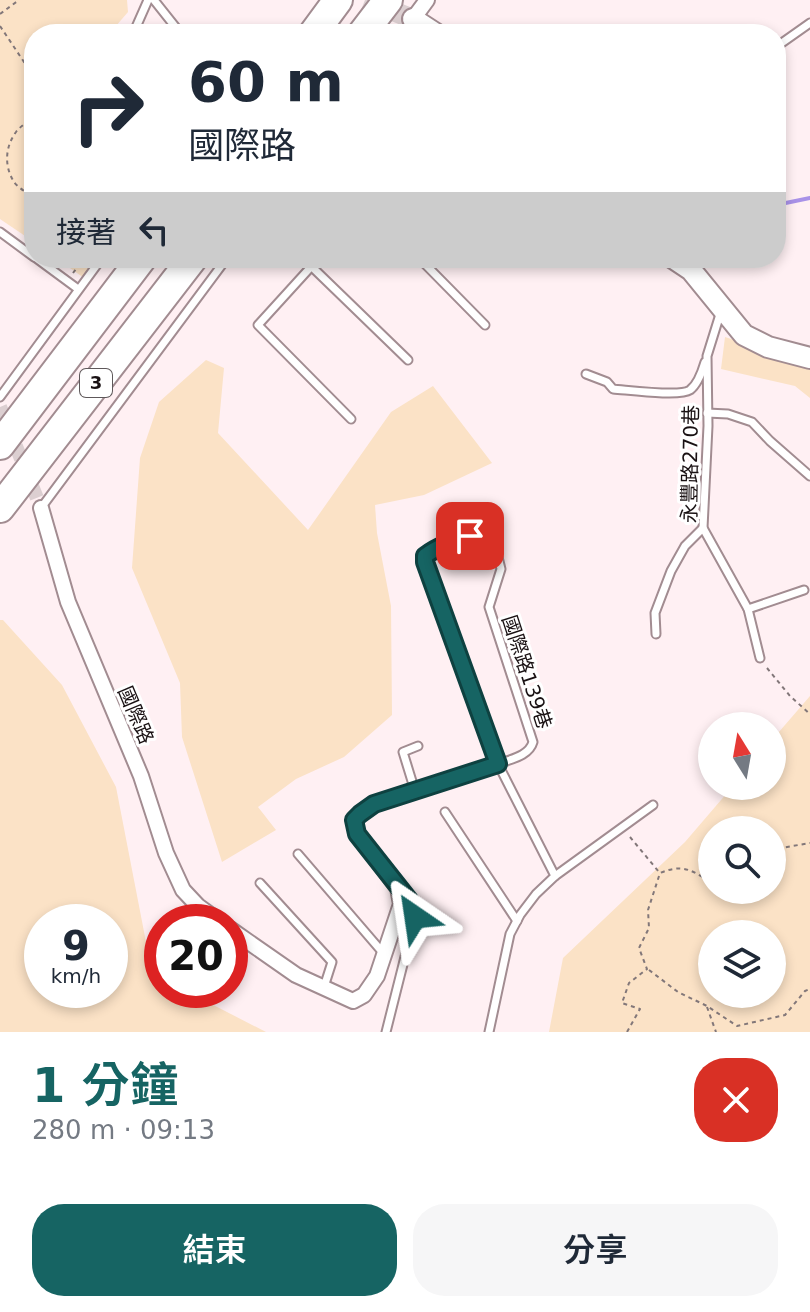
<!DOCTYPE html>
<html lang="zh-TW">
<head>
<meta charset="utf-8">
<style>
  :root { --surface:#fff; --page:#f6f6f7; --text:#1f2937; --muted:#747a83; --accent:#166463 }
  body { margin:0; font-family:"DejaVu Sans","Noto Sans TC",sans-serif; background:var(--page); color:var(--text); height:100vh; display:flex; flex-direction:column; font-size:30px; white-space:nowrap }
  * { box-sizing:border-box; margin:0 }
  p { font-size:26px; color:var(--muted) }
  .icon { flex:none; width:44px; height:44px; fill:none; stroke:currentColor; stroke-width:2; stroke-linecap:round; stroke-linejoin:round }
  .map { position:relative; height:1032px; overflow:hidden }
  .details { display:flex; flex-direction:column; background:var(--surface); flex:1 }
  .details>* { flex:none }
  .hud { position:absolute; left:24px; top:24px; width:762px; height:244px; border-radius:32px; box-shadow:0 4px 12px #0003; background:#fff; color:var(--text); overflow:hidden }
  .needle { width:52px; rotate:349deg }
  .buttons { position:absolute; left:698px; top:712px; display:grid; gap:16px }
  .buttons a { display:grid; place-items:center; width:88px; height:88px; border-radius:50%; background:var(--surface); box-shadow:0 4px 12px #0003; font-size:40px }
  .speed { position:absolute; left:24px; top:904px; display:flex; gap:16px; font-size:40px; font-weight:700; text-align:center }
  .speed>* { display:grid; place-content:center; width:104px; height:104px; border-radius:50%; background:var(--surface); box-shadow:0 4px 12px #0003; line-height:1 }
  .speed small { font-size:20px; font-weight:400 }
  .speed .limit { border:12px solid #d22; background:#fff; color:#111 }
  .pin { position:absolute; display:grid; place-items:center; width:68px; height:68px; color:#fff; margin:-34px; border-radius:16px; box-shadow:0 4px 12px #0006 }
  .me { position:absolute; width:88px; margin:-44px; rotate:328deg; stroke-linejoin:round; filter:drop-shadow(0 0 6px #0008) }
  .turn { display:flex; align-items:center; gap:28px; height:168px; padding:0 32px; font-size:36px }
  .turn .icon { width:104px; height:104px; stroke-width:2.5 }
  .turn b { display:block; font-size:56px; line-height:68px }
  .then { display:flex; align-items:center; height:76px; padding:0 32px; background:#0003; gap:16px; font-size:30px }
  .round { display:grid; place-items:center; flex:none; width:84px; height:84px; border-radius:32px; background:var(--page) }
  .overview { display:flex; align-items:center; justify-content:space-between; height:136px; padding:0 32px }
  h1 { font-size:48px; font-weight:600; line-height:60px; color:var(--accent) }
  .primary-button { display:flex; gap:16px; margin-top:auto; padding:16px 32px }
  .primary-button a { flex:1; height:92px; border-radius:32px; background:var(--accent); color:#fff; font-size:32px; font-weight:600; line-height:92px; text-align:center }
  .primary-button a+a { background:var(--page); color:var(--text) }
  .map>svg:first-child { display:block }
  .green { fill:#fbe2c6; fill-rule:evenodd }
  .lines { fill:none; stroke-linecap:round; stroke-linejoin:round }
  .stream { stroke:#a992e8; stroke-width:4 }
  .street-tunnel { stroke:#dccfd1; stroke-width:14; stroke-dasharray:14 7; stroke-linecap:butt }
  .secondary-tunnel { stroke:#dccfd1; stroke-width:20; stroke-dasharray:20 10; stroke-linecap:butt }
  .lane-casing { stroke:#a28c91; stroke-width:11 }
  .street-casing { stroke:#a28c91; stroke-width:18 }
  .secondary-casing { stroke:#a28c91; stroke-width:24 }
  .highway-casing { stroke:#a28c91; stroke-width:32 }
  .path { stroke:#827779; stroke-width:2; stroke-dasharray:4 4; stroke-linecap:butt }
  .lane { stroke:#fff; stroke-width:7 }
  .street { stroke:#fff; stroke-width:14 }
  .secondary { stroke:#fff; stroke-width:20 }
  .highway { stroke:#fff; stroke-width:28 }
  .route-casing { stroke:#0e4140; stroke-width:20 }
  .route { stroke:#166463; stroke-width:14 }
  .labels { text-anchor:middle; stroke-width:6; stroke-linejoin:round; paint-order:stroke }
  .shield { fill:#fff; stroke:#5e585a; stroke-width:2 }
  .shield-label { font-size:18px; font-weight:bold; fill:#191113 }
  .street-label { font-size:20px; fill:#191113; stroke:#fff }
</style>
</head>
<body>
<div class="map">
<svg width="810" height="1032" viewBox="0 0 810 1032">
  <rect width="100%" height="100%" fill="#fff0f3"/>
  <g class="green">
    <path d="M0,0H127L128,12L109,34H34V242L0,219Z"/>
    <path d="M56,258H99L84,278Z"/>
    <path d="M725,337L810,364V398L795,386L721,369Z"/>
    <path d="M206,360L224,368L218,433L308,530L391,412L433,386L492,463L424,495L375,505L377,533L391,606L392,715L344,757L296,779L258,807L276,830L222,862L182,737L180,683L132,568L140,458L159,402Z"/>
    <path d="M0,620H3L62,685L116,787L152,973L162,979V990H184L266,1032H0ZM110,922V990H42V922Z"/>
    <path d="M810,696V1032H549L563,958L685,842L733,786H772V740ZM772,830V890H712V830ZM772,934V994H712V934Z"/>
  </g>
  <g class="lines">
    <path class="stream" d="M776,205L810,198"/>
    <path class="street-tunnel" d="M0,407L41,508"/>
    <path class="secondary-tunnel" d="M365,0L413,19"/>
    <g class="lane-casing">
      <g id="lane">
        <path d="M154,0L181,34"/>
        <path d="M133,34L148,0"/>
        <path d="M776,47L810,23"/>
        <path d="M0,232L34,257"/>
        <path d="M36,258L78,289"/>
        <path d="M301,258L311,266L408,360"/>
        <path d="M319,258L258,325L351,419"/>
        <path d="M419,258L485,325"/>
        <path d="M721,311L707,356L708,426L703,528L748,609L760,658"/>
        <path d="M586,374L607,382L613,389C628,390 680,397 690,390C698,384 702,372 705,362"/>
        <path d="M0,397L102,258"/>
        <path d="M707,413L728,414L752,422L770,441L810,476"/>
        <path d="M41,508L227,258"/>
        <path d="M748,609L804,590"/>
        <path d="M656,634L655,613L671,571L685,546L703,528"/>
        <path d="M415,791L403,752L418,746"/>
        <path d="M445,812L517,921"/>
        <path d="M298,854L384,954"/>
        <path d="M555,876L653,805"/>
        <path d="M260,883L332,962L324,987"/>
        <path d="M386,1032L415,917L409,900L402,892"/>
        <path d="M489,1032L510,934L520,915L536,894L555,876L498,764L425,562V556L448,543L491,529L501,569L489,607L533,742C529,756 511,759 498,764"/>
      </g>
    </g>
    <g class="street-casing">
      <g id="street">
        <path d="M413,19L427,0"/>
        <path d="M41,508L68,602L141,776L166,853L183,890L198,906L220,922"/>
        <path d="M230,929L296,975L353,1001L364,995L377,976L401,904L398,888L357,834L354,820L360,814L374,804L498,764"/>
      </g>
    </g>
    <g class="secondary-casing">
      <g id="secondary">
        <path d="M413,19L436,34"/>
        <path d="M673,258L691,270L744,335L768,347L810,358"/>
      </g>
    </g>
    <g class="highway-casing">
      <g id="highway">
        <path d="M313,34L338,0"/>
        <path d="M362,34L388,0"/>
        <path d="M0,445L142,258"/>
        <path d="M0,508L193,258"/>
      </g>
    </g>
    <g class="path">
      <path d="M0,14L19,0"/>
      <path d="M0,26L32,74L34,81"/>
      <path d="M34,114C30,122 21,125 16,132C5,147 4,166 14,182C18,188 28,193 34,198"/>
      <path d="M73,273L79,265V258"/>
      <path d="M767,668L790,696L810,714"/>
      <path d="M630,837L659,872"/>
      <path d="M772,853L775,849L810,843"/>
      <path d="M649,970L678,992L707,1006L737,1026L785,1015L805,991L810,989"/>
      <path d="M707,1007L716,1032"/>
      <path d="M627,1032L640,1009L622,1003L629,983L647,969L639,948L649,928L648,910L660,873C680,865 688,868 706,879L712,876"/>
    </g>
    <use href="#lane" class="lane"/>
    <use href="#street" class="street"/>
    <use href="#secondary" class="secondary"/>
    <use href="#highway" class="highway"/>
  </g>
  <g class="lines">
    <g class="route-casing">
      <path id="route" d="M415,917L409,900L357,834L354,820L360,814L374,804L498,764L425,562V556C438,546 454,541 470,536"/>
    </g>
    <use href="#route" class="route"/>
  </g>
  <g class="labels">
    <rect class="shield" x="80" y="369" width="32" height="28" rx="6"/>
    <g class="shield-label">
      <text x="96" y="389">3</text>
    </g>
    <g class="street-label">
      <text transform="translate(690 464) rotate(-89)" y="7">永豐路270巷</text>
      <text transform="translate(527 672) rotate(72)" y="7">國際路139巷</text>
      <text transform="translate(136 715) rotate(67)" y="7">國際路</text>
    </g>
  </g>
</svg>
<div class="buttons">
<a><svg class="needle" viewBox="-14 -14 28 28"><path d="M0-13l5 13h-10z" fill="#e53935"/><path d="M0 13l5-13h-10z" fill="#747a83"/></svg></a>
<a><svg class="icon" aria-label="search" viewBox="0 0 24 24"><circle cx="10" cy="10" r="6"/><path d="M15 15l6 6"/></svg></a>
<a><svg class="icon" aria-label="layers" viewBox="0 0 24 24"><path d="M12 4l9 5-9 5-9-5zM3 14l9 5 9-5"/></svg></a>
</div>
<div class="speed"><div>9<small>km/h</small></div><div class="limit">20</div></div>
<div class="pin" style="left:470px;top:536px;background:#d93025"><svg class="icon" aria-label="arrive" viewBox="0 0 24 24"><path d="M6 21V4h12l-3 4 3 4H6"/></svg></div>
<svg class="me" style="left:415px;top:917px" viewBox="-20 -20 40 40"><path d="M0-17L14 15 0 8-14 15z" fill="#166463" stroke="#fff" stroke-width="4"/></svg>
<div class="hud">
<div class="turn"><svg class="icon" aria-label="right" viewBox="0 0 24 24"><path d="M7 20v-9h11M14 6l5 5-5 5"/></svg><div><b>60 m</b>國際路</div></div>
<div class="then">接著<svg class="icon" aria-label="left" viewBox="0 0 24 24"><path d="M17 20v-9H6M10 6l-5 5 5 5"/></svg></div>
</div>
</div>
<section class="details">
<div class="overview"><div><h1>1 分鐘</h1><p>280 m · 09:13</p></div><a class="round" style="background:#d93025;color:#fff"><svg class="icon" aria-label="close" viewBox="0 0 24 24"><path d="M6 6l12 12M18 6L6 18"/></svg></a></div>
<div class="primary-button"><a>結束</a><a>分享</a></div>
</section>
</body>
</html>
